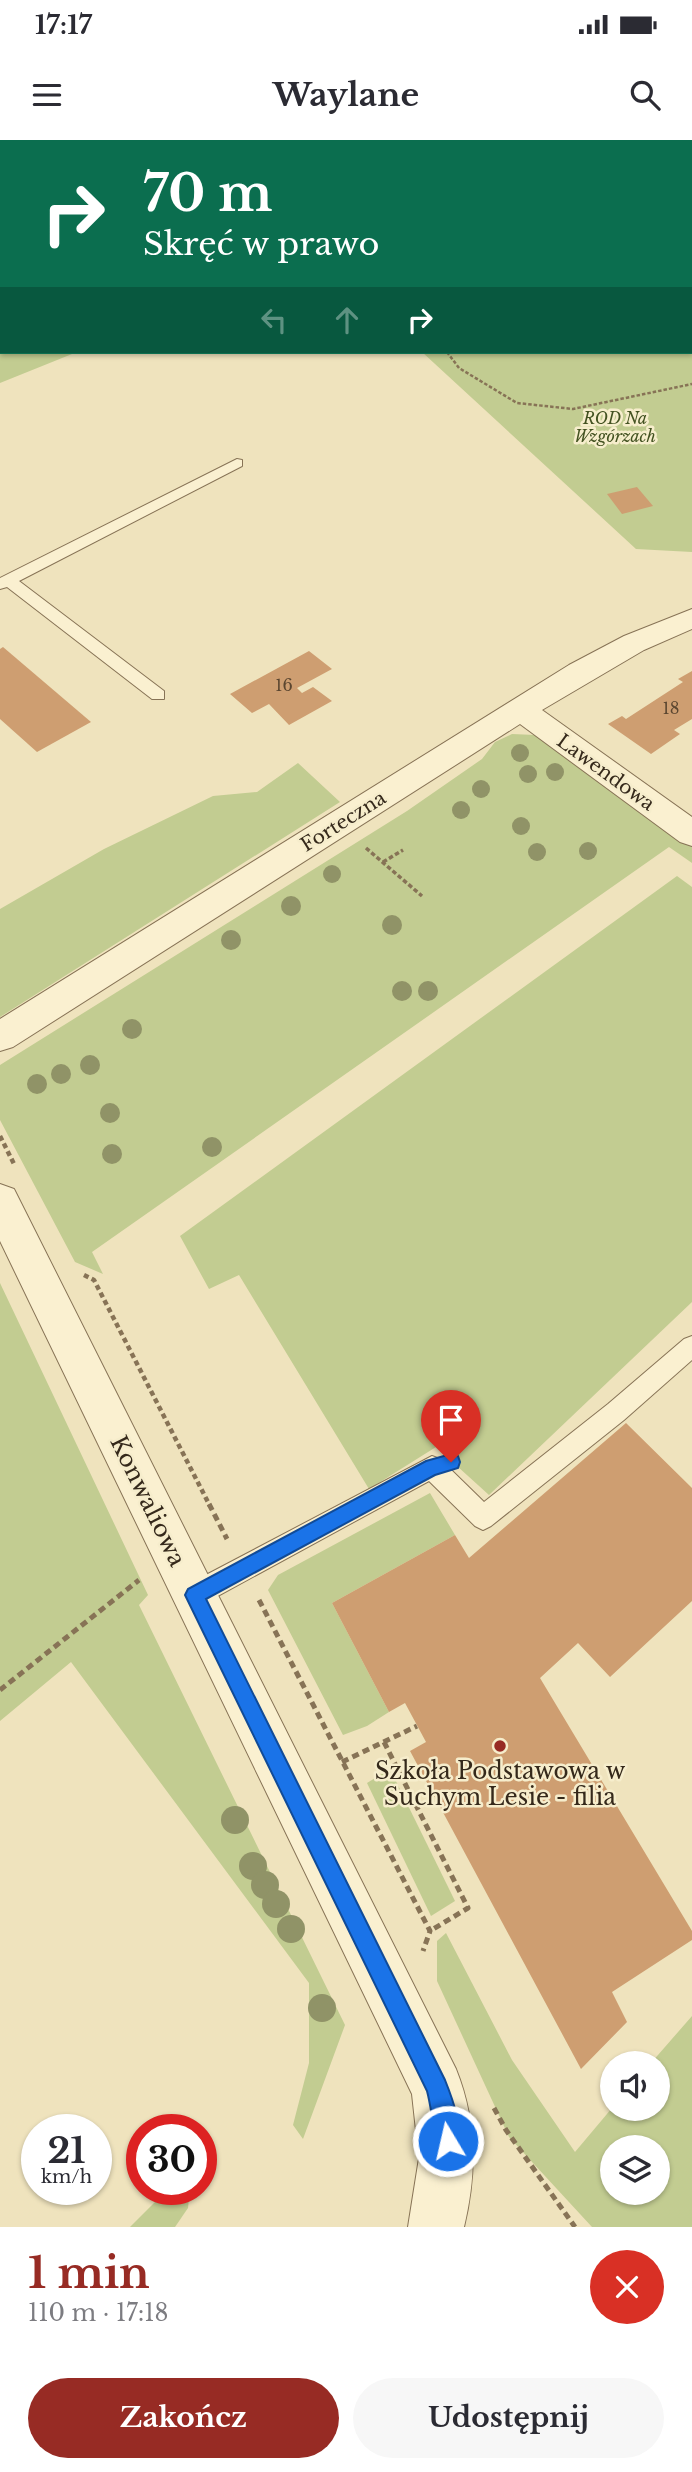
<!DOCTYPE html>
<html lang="pl">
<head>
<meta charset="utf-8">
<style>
  :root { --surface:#fff; --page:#f7f7f7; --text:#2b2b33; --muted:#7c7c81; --accent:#972b24 }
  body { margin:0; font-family:"Libre Baskerville",serif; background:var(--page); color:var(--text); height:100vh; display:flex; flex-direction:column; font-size:26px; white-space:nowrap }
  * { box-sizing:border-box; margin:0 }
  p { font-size:23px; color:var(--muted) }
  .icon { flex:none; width:38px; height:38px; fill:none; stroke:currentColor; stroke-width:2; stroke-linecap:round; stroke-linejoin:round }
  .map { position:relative; height:2087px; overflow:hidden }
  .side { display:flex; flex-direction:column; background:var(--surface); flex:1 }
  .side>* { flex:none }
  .top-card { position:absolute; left:0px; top:0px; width:693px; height:214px; box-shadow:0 2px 5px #0004; background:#0b6e4f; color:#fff; overflow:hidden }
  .buttons { position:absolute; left:600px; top:1911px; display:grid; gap:14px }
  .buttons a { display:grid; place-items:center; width:70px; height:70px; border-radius:50%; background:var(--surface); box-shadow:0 2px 5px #0004; font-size:35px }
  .speed { position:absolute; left:21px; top:1974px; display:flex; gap:14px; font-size:35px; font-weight:700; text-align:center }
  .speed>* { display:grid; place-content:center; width:91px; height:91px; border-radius:50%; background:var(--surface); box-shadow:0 2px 5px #0004; line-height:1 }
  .speed small { font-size:18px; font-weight:400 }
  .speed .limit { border:10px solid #d22; background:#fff; color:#111 }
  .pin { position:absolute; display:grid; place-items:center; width:60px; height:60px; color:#fff; margin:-72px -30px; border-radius:50% 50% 50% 0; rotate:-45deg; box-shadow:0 0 7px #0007 }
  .pin .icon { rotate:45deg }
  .me { position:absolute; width:77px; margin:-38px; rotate:351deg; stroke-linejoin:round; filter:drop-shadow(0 0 5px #0008) }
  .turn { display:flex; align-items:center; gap:24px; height:147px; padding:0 28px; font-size:32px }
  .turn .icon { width:91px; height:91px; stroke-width:2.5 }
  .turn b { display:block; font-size:49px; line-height:60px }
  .lanes { display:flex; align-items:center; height:66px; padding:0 28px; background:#0003; justify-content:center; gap:35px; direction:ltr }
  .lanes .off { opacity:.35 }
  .round { display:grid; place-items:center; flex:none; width:74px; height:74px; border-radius:37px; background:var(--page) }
  .headline { display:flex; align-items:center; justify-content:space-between; height:119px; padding:0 28px }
  h1 { font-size:42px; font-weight:700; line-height:52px; color:var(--accent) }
  .primary-button { display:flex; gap:14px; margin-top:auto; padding:14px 28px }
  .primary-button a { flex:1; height:80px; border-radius:42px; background:var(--accent); color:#fff; font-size:28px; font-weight:700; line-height:80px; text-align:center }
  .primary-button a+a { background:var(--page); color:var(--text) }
  .status { display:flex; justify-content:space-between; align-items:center; height:49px; padding:0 35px; background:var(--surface); direction:ltr }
  .status svg { height:19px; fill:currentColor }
  header { display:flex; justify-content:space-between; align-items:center; height:91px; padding:0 28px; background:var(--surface); font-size:32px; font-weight:700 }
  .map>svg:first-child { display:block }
  .green { fill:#c2cc91; fill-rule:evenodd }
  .building { fill:#ce9e71 }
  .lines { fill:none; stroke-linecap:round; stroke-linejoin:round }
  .lane-casing { stroke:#877356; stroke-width:2 }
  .street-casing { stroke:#877356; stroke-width:2 }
  .path-far3 { stroke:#877356; stroke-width:2.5; stroke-dasharray:3.5 2; stroke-linecap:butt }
  .path-far2 { stroke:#877356; stroke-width:3.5; stroke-dasharray:4.5 2.5; stroke-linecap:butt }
  .path-far1 { stroke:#877356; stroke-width:4.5; stroke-dasharray:5 3.5; stroke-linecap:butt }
  .path { stroke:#877356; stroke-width:5; stroke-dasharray:7 4.5; stroke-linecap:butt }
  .lane { fill:#faf0d0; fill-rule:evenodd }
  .street { fill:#faf0d0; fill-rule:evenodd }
  .tree { fill:#909367 }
  .route { fill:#1a73e8; stroke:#114b97; stroke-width:2 }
  .poi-dot { fill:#972b24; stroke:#f6edcc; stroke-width:2.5 }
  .labels { text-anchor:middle; stroke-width:5; stroke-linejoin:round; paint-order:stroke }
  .far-park-label { font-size:16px; font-style:italic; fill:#435221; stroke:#f6edcc }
  .number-label { font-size:16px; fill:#5b4630 }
  .street-label { font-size:19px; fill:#35291b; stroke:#f6edcc }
  .near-street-label { font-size:23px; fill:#35291b; stroke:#f6edcc }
  .near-poi-label { font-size:23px; fill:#35291b; stroke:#f6edcc }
</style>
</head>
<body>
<div class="status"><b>17:17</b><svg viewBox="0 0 49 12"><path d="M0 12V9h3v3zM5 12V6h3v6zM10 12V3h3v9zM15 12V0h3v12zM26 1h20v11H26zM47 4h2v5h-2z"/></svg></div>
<header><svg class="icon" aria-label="menu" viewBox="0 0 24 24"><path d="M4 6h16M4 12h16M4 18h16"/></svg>Waylane<svg class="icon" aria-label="search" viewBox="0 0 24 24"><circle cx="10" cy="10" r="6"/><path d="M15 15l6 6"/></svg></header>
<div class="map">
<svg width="692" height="2087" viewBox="0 0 692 2087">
  <rect width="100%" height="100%" fill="#efe3bd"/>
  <g class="green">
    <path d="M0,0L175,2H2V212H77L0,243Z"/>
    <path d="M192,0H582L584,2H194Z"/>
    <path d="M692,63V412L636,409L422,212H691Z"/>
    <path d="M512,594L535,595L565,614L692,706V723L669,707L92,1112L103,1134L75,1122L0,980V925L407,671L482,619L495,602Z"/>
    <path d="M298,623L340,662L0,877V769L104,709L213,656L257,652Z"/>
    <path d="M677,736L692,747V1162L489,1355L436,1307L369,1349L239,1135L209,1149L180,1096Z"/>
    <path d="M0,1143L148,1455L139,1465L345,1885L303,1999L293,1985L309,1923V1843L71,1522L0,1581Z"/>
    <path d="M430,1353L455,1395L332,1463L389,1572L367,1586L343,1595L268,1450L278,1435Z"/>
    <path d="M390,1629L455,1761L431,1776L367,1643Z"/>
    <path d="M446,1793L512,1920L575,2012L612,1968L658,1969V1923H651L692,1876V2087H592L509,1997L437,1841V1801ZM612,2007H658V2053H612Z"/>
    <path d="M168,2049H190L188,2068L175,2087H130Z"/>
  </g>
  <g class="building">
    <path d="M637,347L653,366L622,374L607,354Z"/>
    <path d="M3,507L91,582L37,612L0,579V509Z"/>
    <path d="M309,511L332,529L297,548L302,553L313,547L332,561L289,585L269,564L252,573L230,554Z"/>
    <path d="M692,531V579L674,590L680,594L651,614L608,584L622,576L626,579L683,542L678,539Z"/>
    <path d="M626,1283L692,1348V1461L610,1537L578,1503L540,1538L692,1791V1800L612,1852L627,1882L581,1929L410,1611L426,1602L405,1563L389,1572L332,1463L455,1395L469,1418Z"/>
  </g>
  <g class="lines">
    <g class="lane-casing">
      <g id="lane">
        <path d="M237,319L242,320V326L19,441L164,551V559H152L7,447L0,449V438Z"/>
        <path d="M692,1196V1220L624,1280L491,1386L483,1390L475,1386L429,1341L203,1464L194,1467L185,1464L182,1455L185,1446L432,1316L440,1319L484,1362L608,1264L684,1199Z"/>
      </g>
    </g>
    <g class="street-casing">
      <g id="street">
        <path d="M692,469V489L644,510L542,570L692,677V706L680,702L520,584L13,907L0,911V879L569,525L624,496Z"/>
        <path d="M0,1044L14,1049L456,1929C477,1981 477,2033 464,2087H408L419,2018L412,1954L0,1101Z"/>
      </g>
    </g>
    <g class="path-far3">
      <path d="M276,0L278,2"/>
      <path d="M481,0L483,2"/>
      <path d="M447,212L459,228L517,263L573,269L692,244"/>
    </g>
    <g class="path-far2">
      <path d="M366,708L422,756"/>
      <path d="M383,722L403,710"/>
    </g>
    <g class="path-far1">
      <path d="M0,996L14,1024"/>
      <path d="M84,1135L94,1140L210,1366"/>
    </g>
    <g class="path">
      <path d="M209,1364L227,1399"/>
      <path d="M259,1460L430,1791L423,1811"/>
      <path d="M0,1550L139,1440"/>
      <path d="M384,1602L468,1768L430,1791"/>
      <path d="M342,1622L417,1586"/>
      <path d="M494,1968L506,1990L575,2087"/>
    </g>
    <use href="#lane" class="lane"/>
    <use href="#street" class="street"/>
  </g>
  <g class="tree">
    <circle cx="520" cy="613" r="9"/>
    <circle cx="555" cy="632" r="9"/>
    <circle cx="528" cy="634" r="9"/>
    <circle cx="481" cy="649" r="9"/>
    <circle cx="461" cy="670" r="9"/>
    <circle cx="521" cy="686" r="9"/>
    <circle cx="588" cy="711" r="9"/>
    <circle cx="537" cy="712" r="9"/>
    <circle cx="332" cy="734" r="9"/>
    <circle cx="291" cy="766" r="10"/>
    <circle cx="392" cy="785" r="10"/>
    <circle cx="231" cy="800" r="10"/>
    <circle cx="402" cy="851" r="10"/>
    <circle cx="428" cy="851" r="10"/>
    <circle cx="132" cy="889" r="10"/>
    <circle cx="90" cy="925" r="10"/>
    <circle cx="61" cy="934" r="10"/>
    <circle cx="37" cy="944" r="10"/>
    <circle cx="110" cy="973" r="10"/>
    <circle cx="212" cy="1007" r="10"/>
    <circle cx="112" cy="1014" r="10"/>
    <circle cx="235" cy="1680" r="14"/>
    <circle cx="253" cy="1726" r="14"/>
    <circle cx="265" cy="1745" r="14"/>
    <circle cx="276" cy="1764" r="14"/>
    <circle cx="291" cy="1789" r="14"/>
    <circle cx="322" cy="1868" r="14"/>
  </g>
  <path class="route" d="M451,1314L458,1316L460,1322L458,1328L435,1335L206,1459L445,1940C453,1960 464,1989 456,2009L448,2013L440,2009C433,1992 432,1970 427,1951L185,1455L188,1449L426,1321Z"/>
  <circle class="poi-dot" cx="500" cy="1606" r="7"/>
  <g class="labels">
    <g class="far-park-label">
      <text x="615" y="284">ROD Na<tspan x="615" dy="18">Wzgórzach</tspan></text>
    </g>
    <g class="number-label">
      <text x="284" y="551">16</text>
      <text x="671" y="574">18</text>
    </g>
    <g class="street-label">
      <text transform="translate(606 632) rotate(36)" y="7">Lawendowa</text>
      <text transform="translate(343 681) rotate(-32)" y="7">Forteczna</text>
    </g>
    <g class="near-street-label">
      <text transform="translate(148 1361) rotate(64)" y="8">Konwaliowa</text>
    </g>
    <g class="near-poi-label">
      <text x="500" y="1639">Szkoła Podstawowa w<tspan x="500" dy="26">Suchym Lesie - filia</tspan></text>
    </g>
  </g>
</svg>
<div class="buttons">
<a><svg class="icon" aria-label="sound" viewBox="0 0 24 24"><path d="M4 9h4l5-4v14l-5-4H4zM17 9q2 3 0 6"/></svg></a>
<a><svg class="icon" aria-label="layers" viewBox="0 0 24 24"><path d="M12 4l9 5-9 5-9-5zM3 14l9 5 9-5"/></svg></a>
</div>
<div class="speed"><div>21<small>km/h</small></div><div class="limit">30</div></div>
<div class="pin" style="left:451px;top:1322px;background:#d93025"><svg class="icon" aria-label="arrive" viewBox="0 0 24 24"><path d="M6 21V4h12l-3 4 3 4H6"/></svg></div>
<svg class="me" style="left:448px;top:2001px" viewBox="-20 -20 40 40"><circle r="17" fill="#1a73e8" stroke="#fff" stroke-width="3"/><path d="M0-11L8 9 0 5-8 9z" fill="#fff"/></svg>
<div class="top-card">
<div class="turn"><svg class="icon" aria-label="right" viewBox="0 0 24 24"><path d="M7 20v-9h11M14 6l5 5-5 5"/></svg><div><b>70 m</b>Skręć w prawo</div></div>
<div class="lanes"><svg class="icon off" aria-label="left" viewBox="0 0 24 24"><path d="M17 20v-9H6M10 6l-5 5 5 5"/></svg><svg class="icon off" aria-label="ahead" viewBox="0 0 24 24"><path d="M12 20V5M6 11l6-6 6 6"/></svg><svg class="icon" aria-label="right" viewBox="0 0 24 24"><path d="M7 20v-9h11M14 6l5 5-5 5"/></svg></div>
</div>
</div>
<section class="side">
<div class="headline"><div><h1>1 min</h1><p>110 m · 17:18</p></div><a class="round" style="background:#d93025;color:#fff"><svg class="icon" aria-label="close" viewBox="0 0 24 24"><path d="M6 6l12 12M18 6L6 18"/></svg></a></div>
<div class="primary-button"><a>Zakończ</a><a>Udostępnij</a></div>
</section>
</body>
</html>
